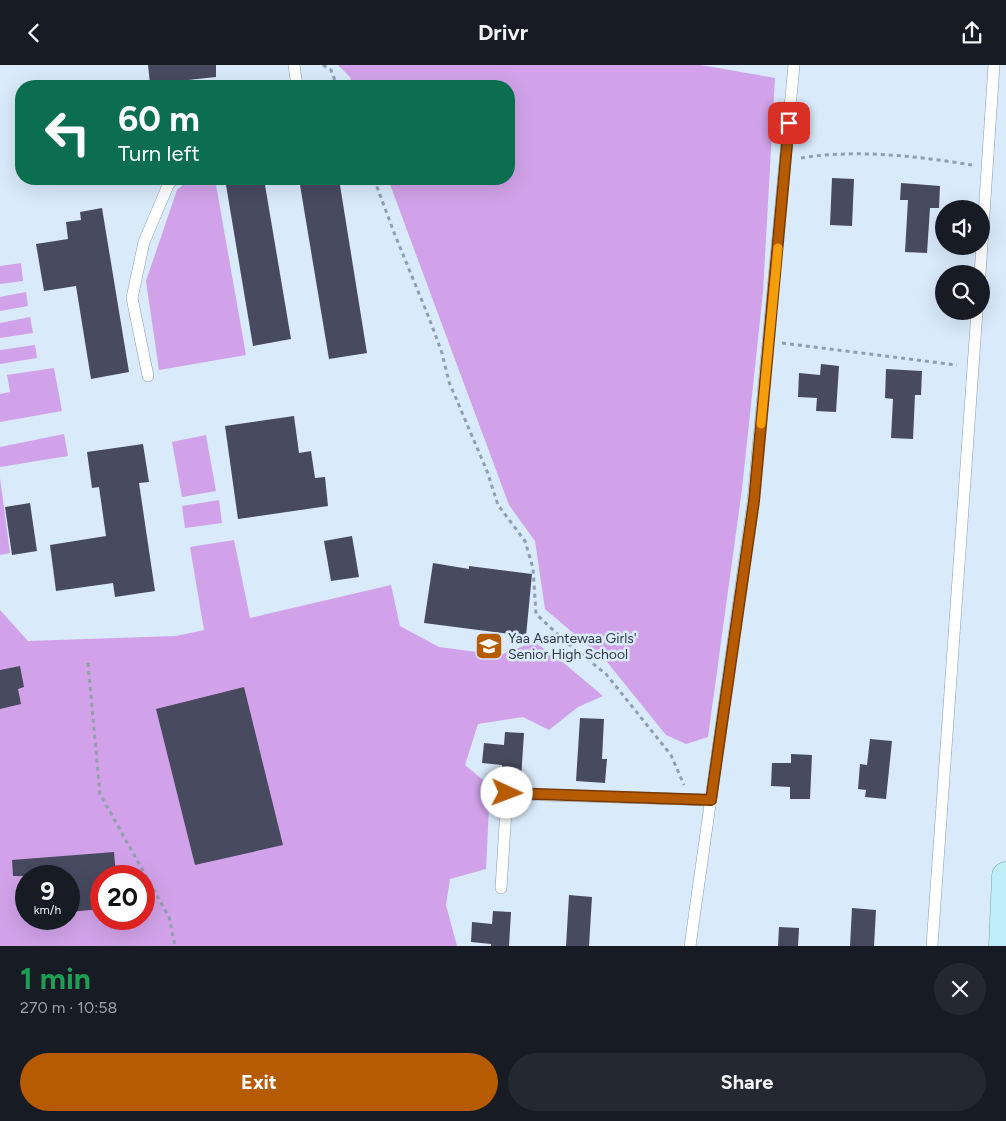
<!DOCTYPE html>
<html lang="en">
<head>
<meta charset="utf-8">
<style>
  :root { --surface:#171b24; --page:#242831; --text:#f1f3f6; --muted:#9ea1a6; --accent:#b75b03 }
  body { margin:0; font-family:Figtree,sans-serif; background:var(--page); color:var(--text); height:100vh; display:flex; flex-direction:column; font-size:19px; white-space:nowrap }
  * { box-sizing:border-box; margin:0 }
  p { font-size:16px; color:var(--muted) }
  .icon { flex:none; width:28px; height:28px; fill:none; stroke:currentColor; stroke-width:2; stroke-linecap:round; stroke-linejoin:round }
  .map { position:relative; height:881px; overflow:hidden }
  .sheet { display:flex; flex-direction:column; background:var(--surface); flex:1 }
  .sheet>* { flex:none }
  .guide { position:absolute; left:15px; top:15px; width:500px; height:105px; border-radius:20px; box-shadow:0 5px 20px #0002; background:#0b6e4f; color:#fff; overflow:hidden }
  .tools { position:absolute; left:935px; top:135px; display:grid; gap:10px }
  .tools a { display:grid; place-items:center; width:55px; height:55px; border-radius:50%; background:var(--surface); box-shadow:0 5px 20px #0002; font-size:25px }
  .speed { position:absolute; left:15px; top:800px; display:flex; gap:10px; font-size:25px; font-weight:700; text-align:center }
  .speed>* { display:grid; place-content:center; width:65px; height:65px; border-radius:50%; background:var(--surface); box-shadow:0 5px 20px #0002; line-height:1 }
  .speed small { font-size:12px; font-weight:400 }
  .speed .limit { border:8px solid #d22; background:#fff; color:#111 }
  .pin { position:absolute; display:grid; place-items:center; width:42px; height:42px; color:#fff; margin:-21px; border-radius:10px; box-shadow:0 2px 8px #0006 }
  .me { position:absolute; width:55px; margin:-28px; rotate:92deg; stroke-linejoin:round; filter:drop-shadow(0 0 4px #0008) }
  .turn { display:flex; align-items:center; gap:18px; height:105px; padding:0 20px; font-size:22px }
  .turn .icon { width:65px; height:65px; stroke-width:2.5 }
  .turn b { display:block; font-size:35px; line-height:42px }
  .round { display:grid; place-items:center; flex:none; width:52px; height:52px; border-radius:26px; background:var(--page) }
  .summary { display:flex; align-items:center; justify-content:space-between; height:85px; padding:0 20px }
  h1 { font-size:30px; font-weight:700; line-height:38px; color:#1e9e55 }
  .primary-button { display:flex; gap:10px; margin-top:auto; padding:10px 20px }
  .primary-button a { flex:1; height:58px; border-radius:30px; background:var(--accent); color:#fff; font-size:20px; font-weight:700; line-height:58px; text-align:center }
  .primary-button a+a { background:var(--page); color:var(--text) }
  header { display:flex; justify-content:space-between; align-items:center; height:65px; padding:0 20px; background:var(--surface); font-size:22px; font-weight:700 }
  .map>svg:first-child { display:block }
  .green { fill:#d1a2e9; fill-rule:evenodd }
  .building { fill:#484a60 }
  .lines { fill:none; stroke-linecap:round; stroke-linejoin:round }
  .service-casing { stroke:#899cb0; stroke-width:12 }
  .primary-casing { stroke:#72a7b6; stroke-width:29 }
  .path { stroke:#919eac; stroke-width:3; stroke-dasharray:4 4; stroke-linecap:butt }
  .service { stroke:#fff; stroke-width:11 }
  .primary { stroke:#bfedf8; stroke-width:28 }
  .route-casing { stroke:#773b02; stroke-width:12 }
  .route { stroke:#b75b03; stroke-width:9 }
  .slow { stroke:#f59e0b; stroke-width:9 }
  .labels { text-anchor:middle; stroke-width:5; stroke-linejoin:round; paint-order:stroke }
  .poi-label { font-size:14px; fill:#323a43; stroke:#d9eafb; text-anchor:start }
</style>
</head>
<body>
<header><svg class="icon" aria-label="back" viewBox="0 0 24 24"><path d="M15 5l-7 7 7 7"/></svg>Drivr<svg class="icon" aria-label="share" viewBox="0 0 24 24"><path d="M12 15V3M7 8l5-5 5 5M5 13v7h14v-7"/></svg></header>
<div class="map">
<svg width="1006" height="881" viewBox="0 0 1006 881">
  <rect width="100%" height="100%" fill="#d9eafb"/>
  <g class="green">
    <path d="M338,0H701L775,13L763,227L742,424L708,672L686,679L666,670L607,597L545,544L535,476L509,440L388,114H509V21H353L350,12Z"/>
    <path d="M190,114H215L246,290L159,305L146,216L177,125Z"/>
    <path d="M21,198L23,216L0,219V201Z"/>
    <path d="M26,227L28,241L0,246V232Z"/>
    <path d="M30,252L33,268L0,273V258Z"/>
    <path d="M35,280L37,293L0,299V285Z"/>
    <path d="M54,303L62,346L0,357V329L10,327L7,310Z"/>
    <path d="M64,369L68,391L0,402V382Z"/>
    <path d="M206,370L216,426L182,432L172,377Z"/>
    <path d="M0,413L10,488L0,490Z"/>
    <path d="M219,435L222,458L185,463L182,441Z"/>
    <path d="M234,475L250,553L391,520L400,561L439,582L500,590L534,577L559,594L603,631L578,642L549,665L523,652L478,659L465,700L490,721L486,804L450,814L446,840L457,881H0V545L28,576L176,571L204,565L190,482ZM26,811H69V854H26ZM101,811H144V854H101Z"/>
  </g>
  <g class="building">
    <path d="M148,0H216V12L150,19Z"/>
    <path d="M832,113L854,114L852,161L830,160Z"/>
    <path d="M225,114H264L291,274L253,281Z"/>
    <path d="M299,114H339L367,288L329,294Z"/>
    <path d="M901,118L940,121L939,143H930L927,188L905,187L908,135H900Z"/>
    <path d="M102,143L129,307L91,314L76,221L44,226L36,179L68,174L66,157L81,155L80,147Z"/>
    <path d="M821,299L839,301L836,347L816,346L817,333L798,332L799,308L820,310Z"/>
    <path d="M886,304L922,306L921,330H915L913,374L891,373L893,334L885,333Z"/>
    <path d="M294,351L299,388L311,386L315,413L325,412L328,441L238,454L225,361Z"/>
    <path d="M143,379L149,417L139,418L155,526L115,532L113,518L56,526L50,480L106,471L99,422L92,423L87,387Z"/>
    <path d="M30,438L37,486L12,490L5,442Z"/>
    <path d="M352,471L359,512L331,516L324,476Z"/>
    <path d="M433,498L469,504V501L532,509L526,571L424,558Z"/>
    <path d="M20,601L24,622L18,624L21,639L0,644V605Z"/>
    <path d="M244,622L283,780L195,800L156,644Z"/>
    <path d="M580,653L604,654L602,694H607L605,718L576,716Z"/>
    <path d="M505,667L524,668L521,714L501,713L502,700L482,698L484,678L504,680Z"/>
    <path d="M870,674L892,676L886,734L865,732L866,725L858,724L860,699L867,700Z"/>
    <path d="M791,689L812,690L810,734H790V722L771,721L772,698H791Z"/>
    <path d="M114,787L116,811H101V844L69,847V811H13L12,795Z"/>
    <path d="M569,830L592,832L589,881H566Z"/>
    <path d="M852,843L876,845L874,881H850Z"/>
    <path d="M493,846L511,847L509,881H491V879L471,877L472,857L492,859Z"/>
    <path d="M779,862L799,863L798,881H778Z"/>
  </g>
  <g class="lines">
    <g class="service-casing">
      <g id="service">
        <path d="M294,0L297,21"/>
        <path d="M980,209L994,0"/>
        <path d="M148,311L132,233L144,177L169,118L175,114"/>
        <path d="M501,823L507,729L711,735"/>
        <path d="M690,881L753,436L794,0"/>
        <path d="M932,881L977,246"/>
      </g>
    </g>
    <g class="primary-casing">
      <path id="primary" d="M1003,881L1006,811"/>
    </g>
    <g class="path">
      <path d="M323,0L331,5L337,21"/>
      <path d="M801,93C857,84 916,91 972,100"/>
      <path d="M374,114L395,170L429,253L442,288L449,317L487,406L498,440L525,476L533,503L536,549L566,577L606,609L671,690L684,720"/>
      <path d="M782,278L957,300"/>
      <path d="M88,598L100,729L169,852L175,881"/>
    </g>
    <use href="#service" class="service"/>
    <use href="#primary" class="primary"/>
  </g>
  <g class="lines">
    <g class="route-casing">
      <path id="route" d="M507,728L711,735L754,436L789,58"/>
    </g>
    <use href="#route" class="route"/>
    <path class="slow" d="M761,359L778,183"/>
  </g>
  <defs>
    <g id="school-square" transform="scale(1.4375)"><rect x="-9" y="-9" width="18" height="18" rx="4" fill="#b75b03" stroke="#d9eafb"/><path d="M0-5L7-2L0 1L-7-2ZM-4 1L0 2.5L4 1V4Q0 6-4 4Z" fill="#fff"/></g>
  </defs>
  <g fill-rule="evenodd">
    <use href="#school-square" x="489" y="581"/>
  </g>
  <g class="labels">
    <g class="poi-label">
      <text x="508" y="578">Yaa Asantewaa Girls'<tspan x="508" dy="16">Senior High School</tspan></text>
    </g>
  </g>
</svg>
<div class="tools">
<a><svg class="icon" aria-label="sound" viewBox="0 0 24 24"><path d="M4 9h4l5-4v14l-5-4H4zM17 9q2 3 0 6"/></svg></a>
<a><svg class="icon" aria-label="search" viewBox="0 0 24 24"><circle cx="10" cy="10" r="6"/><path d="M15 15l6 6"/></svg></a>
</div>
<div class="speed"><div>9<small>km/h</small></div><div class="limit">20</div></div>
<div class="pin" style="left:789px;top:58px;background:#d93025"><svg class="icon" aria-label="arrive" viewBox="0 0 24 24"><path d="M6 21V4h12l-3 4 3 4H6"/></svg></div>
<svg class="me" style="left:507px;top:728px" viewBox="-20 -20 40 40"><circle r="19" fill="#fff"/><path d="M0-13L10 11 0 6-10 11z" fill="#b75b03"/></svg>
<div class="guide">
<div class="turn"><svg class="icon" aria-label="left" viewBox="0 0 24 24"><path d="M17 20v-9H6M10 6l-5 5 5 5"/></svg><div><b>60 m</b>Turn left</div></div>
</div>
</div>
<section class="sheet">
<div class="summary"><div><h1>1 min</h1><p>270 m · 10:58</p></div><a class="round"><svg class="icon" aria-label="close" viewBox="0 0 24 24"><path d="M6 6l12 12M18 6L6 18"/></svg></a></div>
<div class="primary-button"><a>Exit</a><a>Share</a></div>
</section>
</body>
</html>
